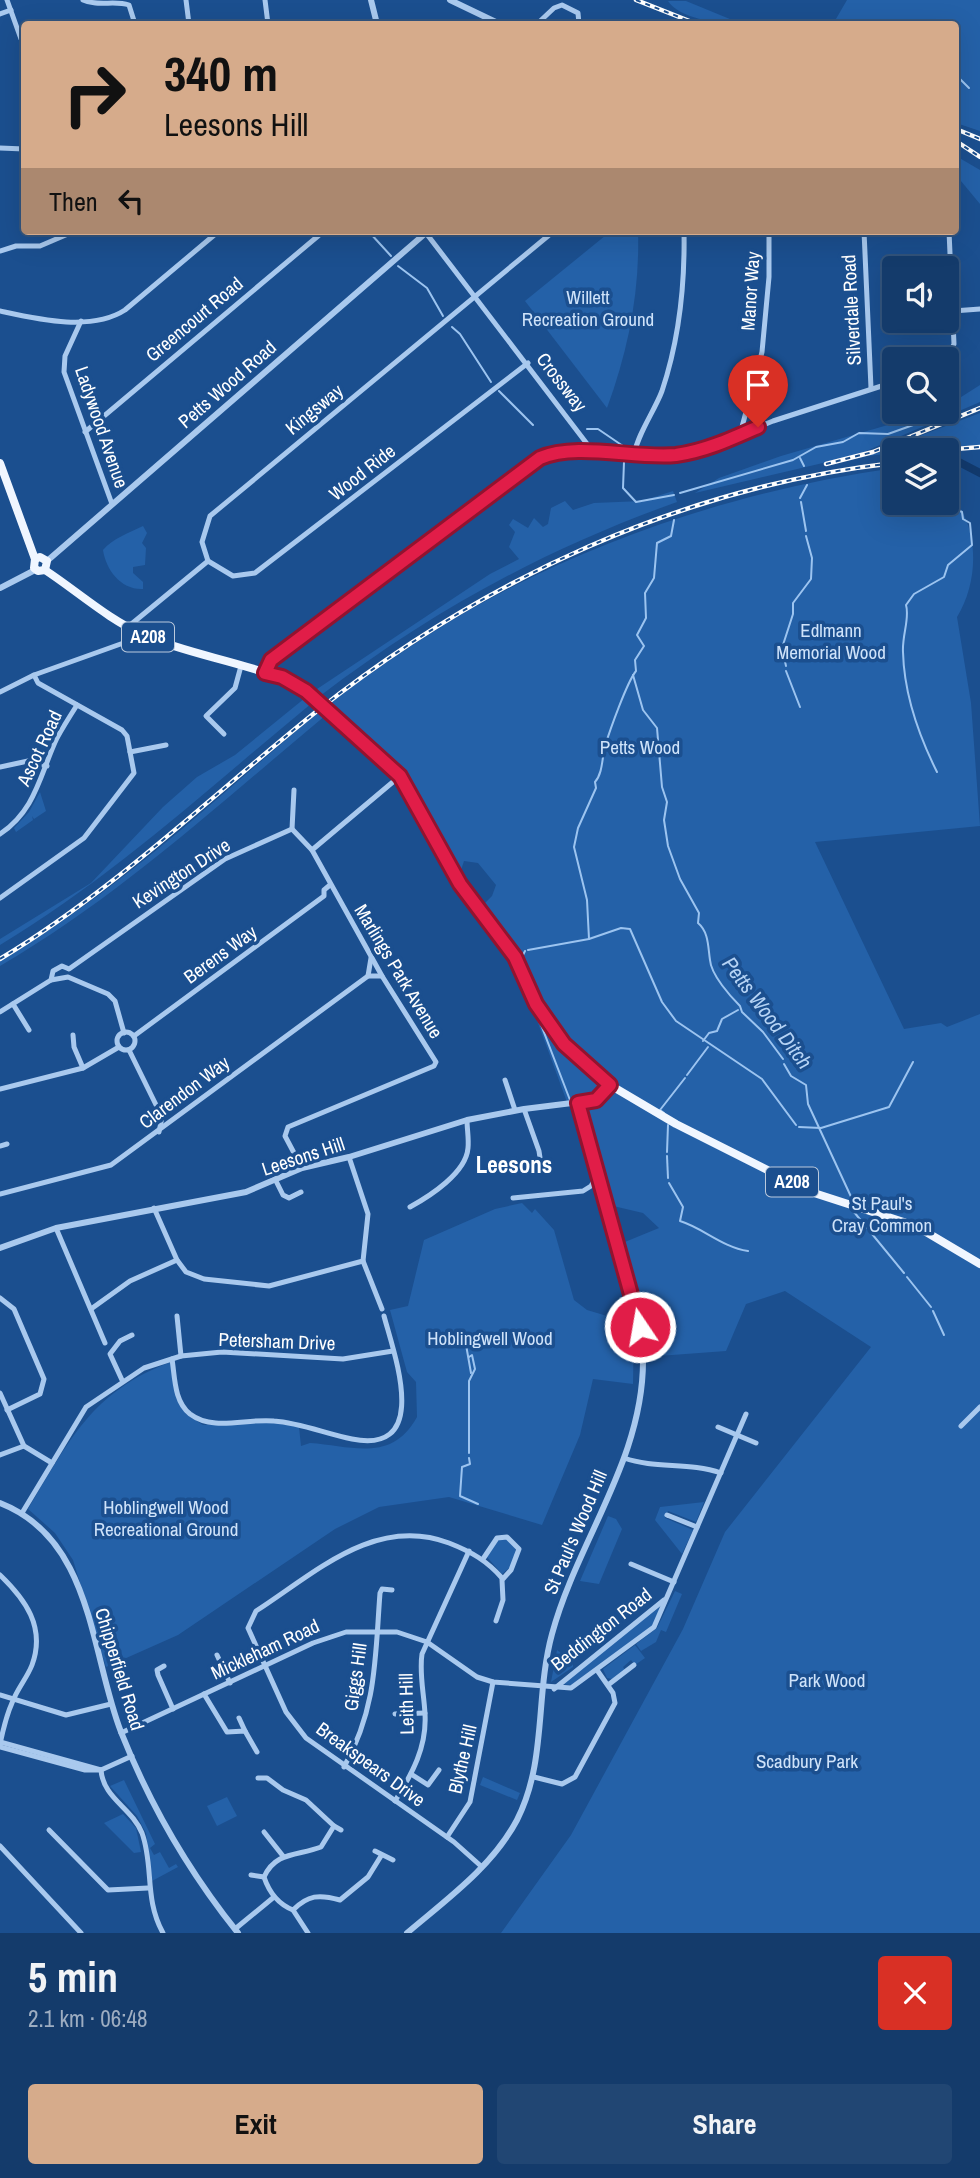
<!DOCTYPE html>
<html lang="en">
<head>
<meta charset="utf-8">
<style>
  :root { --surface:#143b6b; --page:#214673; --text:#f1f3f6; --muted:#9dadc1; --line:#33557e; --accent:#d6ab8b }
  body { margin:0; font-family:"Archivo Narrow",sans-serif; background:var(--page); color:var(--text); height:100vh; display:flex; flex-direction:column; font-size:26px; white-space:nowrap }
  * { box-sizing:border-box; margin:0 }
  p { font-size:23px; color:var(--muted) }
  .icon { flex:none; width:38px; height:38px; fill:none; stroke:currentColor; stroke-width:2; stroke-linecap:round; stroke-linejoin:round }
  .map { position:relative; height:1933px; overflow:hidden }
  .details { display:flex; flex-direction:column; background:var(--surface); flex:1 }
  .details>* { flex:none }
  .top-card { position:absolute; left:21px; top:21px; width:938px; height:214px; border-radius:7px; box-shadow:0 7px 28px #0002,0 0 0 2px var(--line); background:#d6ab8b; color:#111; overflow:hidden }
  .controls { position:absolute; left:882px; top:256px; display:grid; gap:14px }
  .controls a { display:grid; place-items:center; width:77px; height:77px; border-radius:7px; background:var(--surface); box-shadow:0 7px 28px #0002,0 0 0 2px var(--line); font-size:35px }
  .pin { position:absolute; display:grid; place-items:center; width:60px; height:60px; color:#fff; margin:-72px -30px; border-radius:50% 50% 50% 0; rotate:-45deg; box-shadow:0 0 7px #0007 }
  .pin .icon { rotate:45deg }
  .me { position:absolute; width:77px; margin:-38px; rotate:348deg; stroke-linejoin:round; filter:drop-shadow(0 0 5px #0008) }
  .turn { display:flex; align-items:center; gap:24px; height:147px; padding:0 28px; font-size:32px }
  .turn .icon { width:91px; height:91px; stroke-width:2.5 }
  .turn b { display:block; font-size:49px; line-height:60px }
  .then { display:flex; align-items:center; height:66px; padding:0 28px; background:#0003; gap:14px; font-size:26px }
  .round { display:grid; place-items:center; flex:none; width:74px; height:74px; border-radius:7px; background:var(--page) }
  .head { display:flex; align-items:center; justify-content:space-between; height:119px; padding:0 28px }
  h1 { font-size:42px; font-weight:700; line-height:52px }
  .cta { display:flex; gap:14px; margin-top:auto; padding:14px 28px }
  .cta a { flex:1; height:80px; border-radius:7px; background:var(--accent); color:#111; font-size:28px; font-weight:700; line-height:80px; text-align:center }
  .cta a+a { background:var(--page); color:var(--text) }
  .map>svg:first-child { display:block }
  .green { fill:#2461a8 }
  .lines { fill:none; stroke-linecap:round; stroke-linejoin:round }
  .stream { stroke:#9cc4f0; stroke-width:2 }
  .river { stroke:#123a6d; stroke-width:8 }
  .minor { stroke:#a9c9ee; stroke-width:5 }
  .tertiary { stroke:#a9c9ee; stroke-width:6 }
  .primary { stroke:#f0f6ff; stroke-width:8 }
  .rail-casing { stroke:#fff; stroke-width:4.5 }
  .rail { stroke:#1b4f8f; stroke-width:2; stroke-dasharray:5; stroke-linecap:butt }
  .primary-bridge { stroke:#f0f6ff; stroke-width:8 }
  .route-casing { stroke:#92132f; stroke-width:18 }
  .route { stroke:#e11d48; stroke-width:12 }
  .labels { text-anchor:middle; stroke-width:7; stroke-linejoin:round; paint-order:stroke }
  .shield { fill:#1b4f8f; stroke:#bbcadd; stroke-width:2 }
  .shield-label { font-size:18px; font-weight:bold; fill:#fff }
  .street-label { font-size:19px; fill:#fff; stroke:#1b4f8f }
  .park-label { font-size:19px; fill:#cfe3fa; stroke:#1b4f8f }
  .water-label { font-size:21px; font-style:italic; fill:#b5d3f5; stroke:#1b4f8f }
  .quarter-label { font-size:23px; font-weight:bold; fill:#fff; stroke:#1b4f8f }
</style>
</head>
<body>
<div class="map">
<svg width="980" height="1933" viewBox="0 0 980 1933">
  <rect width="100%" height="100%" fill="#1b4f8f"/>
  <g class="green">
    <path d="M847,0H980V131L956,123V24H833Z"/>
    <path d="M668,1H686L742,24C723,25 679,19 668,1Z"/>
    <path d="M956,156L980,170V204L956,175Z"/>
    <path d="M611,231H638C640,292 628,351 607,408L525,301Z"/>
    <path d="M980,385V402L857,455L695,493L719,478L781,456L936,411H947V406Z"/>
    <path d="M980,413V445L894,450V453L867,456Z"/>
    <path d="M894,468V502H947V492C980,522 980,580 957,617L971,703L980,826L815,842L904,1029L941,1023L947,1027L980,1014V1933H501L571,1835L683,1629L725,1532L871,1347L785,1291L746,1304L726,1351L645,1357L639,1306L620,1244L659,1228L643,1213L609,1205L577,1101L567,1102L524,985L530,981L511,940L483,905L492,896L496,885L478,863L464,861L460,873L414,786L394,761L330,702C388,661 446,620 510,588C630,527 761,487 894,468Z"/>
    <path d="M673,491L677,502C545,549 432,611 320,696L314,691L490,574L519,559L509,547L515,532L509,525L513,519L528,528L534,518L543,527L548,524L551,508L565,501L573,510L594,503L642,501Z"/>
    <path d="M143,526L147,533L142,543L146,548L145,565L133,567V573L143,582V589C121,590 106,570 103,550C113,538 129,533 143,526Z"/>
    <path d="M305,698L312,703C210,787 113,877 0,945V939L91,883L163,807L197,777L235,755Z"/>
    <path d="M321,710L326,715C220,803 119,897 0,966V960C118,893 217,797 321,710Z"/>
    <path d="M40,792L46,811L34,819L32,816L33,820L16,832L14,828L29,812Z"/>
    <path d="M522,1203L532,1213L535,1209L554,1230L574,1300L587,1310L634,1324L633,1384L593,1379L580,1435L542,1525L449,1497L379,1507L335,1529L178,1635L106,1667L73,1560L55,1533L28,1509C69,1441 92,1391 171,1362L177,1400L186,1414L203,1425L271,1422L299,1427L301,1446L310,1443C352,1446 392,1463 417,1417L416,1382L407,1372L390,1310L408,1306L424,1240L495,1209Z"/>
    <path d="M704,1502L696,1522L668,1511L665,1518L693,1530L682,1554L655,1520L660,1507Z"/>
    <path d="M608,1516L616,1519L622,1529L599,1584L580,1581Z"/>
    <path d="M497,1539H507L516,1547L514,1564L502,1574L487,1557Z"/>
    <path d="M675,1591L682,1594L666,1632L661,1630L656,1642L641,1651L636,1644L657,1628Z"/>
    <path d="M661,1606L652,1626L571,1685L559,1684Z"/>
    <path d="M635,1645L645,1658L635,1665L631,1660L623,1667L625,1670L612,1679L607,1678L603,1669Z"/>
    <path d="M557,1650L573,1662V1667L551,1682Z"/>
    <path d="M483,1777L520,1793L517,1800L480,1785Z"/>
    <path d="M124,1780L155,1844L150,1848L154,1855L160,1852L169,1868L176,1864L178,1867L152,1881L146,1833L137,1816L110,1786Z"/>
    <path d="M227,1797L237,1816L217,1826L207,1806Z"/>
    <path d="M123,1814L136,1828L141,1852L134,1853L104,1823Z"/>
  </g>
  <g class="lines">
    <g class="stream">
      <path d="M956,75L969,88"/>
      <path d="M370,233L391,256"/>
      <path d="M398,266L427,288L443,316"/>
      <path d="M452,327L460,334L491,382"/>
      <path d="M499,391L533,425"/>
      <path d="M587,429H598L623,446"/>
      <path d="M800,458L804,466"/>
      <path d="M624,462L623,488L636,502L674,495"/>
      <path d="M964,464L965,467"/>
      <path d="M680,493L793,460L816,447L843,442L859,433L888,434L944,414"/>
      <path d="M800,498L807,485"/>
      <path d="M801,502L806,531"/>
      <path d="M786,666L782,648L793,614V603L811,579L812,558L806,536"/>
      <path d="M786,671L800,707"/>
      <path d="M633,675L643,710L657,728L662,787L667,802L664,820L668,846L680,879L699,913L698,923C709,932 708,948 710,960C711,975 731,997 740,1006L742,1012L763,1032L783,1059"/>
      <path d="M937,772C919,736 904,692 903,652C902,635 910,618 906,605L914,594L944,577L948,565L972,545L970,523L963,519L962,512L954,508L949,496"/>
      <path d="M589,939L587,900L574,847L578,828L596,788L595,782C603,773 602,757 605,746C610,730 627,682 636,671L635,660L644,646L637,635L646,618L645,593L654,578L657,543L671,536L674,520"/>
      <path d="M528,950L589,939L621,928L630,929L662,1002L676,1021L762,1079L796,1125"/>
      <path d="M521,959L525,951"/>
      <path d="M535,1009L570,1100"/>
      <path d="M703,1041L709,1033L717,1031L722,1019L738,1010"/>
      <path d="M784,1064L791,1076L806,1085L808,1104L853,1201"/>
      <path d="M687,1075L708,1047"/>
      <path d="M664,1113L660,1110L685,1078"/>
      <path d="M799,1127L821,1128L889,1107L913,1062"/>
      <path d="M667,1152L668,1125"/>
      <path d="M667,1156L668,1178"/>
      <path d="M669,1183L683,1207L680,1221C703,1228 722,1247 748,1251"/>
      <path d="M854,1212L904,1273"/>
      <path d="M907,1277L931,1307"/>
      <path d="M933,1311L944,1335"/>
      <path d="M465,1332V1336"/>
      <path d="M465,1339L471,1373"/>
      <path d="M469,1357L472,1355L475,1369L469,1381V1453"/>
      <path d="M469,1458L470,1464L462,1467L460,1496L478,1504"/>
    </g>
    <path class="river" d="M957,461L980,473"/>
    <g class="minor">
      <path d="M7,0L21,39"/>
      <path d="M83,0C98,7 114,0 129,5L135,24"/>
      <path d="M186,0L189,24"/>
      <path d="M265,0L268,24"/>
      <path d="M0,14L11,10"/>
      <path d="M537,24L554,8L562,5L578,13L579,24"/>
      <path d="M0,148L24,149"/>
      <path d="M864,231L871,388"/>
      <path d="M426,233L594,453"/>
      <path d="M0,251L16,246H40L75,231"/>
      <path d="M0,311C37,319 91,332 125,310L219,231"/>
      <path d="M953,311L980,309"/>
      <path d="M81,321L65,356L64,372L112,504"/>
      <path d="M947,359L954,344L949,231"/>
      <path d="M85,432L324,231"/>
      <path d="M744,433L742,427L762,352L769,277V231"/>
      <path d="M634,455C638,433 654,412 662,391C679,340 685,285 684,231"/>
      <path d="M208,561L233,576L255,573L528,363"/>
      <path d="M129,626L208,561L202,542L210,516L554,231"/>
      <path d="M265,672L271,660L540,458L560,452L666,455L700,451L773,421L894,382"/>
      <path d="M0,692L34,675L129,641L139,632"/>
      <path d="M224,734L206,716L235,688L241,666"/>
      <path d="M130,752L166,745"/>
      <path d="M0,767L28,761L47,766"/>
      <path d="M292,829L294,790"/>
      <path d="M0,834C36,810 40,774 57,738C63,727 70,716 77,705"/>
      <path d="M0,898L84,838L134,773L127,736L122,730L38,683L34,675"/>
      <path d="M368,976L371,958"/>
      <path d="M51,980L68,977L108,994L115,1001L124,1033"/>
      <path d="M13,1004L29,1030"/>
      <path d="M0,1012L51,980L53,971L62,966L69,969L225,859L292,829L312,850"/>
      <circle cx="126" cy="1041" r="9"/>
      <path d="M73,1035L74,1047L83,1068"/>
      <path d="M134,1036L324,896V890L330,885"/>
      <path d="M129,1050L162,1117L159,1132"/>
      <path d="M505,1080L515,1110"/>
      <path d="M0,1089L83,1068L119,1047"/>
      <path d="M524,1109L539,1151L542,1171"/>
      <path d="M0,1146L7,1144"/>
      <path d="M302,1168L285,1136L288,1127L434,1066L436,1062L382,976L312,850L400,776"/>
      <path d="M275,1179L283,1195L289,1198L301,1192"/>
      <path d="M0,1194L111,1165L368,976H382"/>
      <path d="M513,1198L583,1191L591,1186L597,1176"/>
      <path d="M410,1207C430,1196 466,1173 468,1148C469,1139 467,1129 467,1120"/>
      <path d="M154,1208L177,1260L186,1272L204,1279L269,1286L363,1261L368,1214L349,1157"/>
      <path d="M56,1228L105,1343"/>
      <path d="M363,1261L382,1309"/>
      <path d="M0,1298L14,1309L44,1379L40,1394L7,1410"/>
      <path d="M91,1309L130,1281L177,1260"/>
      <path d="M177,1316L181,1356"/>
      <path d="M172,1359C175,1378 174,1401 190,1414C214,1432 246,1418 274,1421C301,1423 326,1434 352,1439C432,1455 394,1354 384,1316"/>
      <path d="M122,1380L110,1354L120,1341L132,1335"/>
      <path d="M0,1393L24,1446L52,1463"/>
      <path d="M961,1426L980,1407"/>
      <path d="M718,1427L756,1443"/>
      <path d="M0,1455L24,1446"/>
      <path d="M624,1458C655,1469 689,1462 721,1473"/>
      <path d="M22,1513L86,1407L144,1368L181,1356L222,1352L343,1359L393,1351"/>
      <path d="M667,1515L697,1527"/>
      <path d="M483,1559L497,1538L507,1537L519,1549L511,1570L502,1580L503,1600L496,1621"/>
      <path d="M631,1564L674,1582"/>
      <path d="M0,1575C25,1599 46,1627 32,1665C27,1678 17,1689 12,1703C6,1716 3,1730 0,1744"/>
      <path d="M217,1655L230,1683"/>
      <path d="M164,1666L157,1670L158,1675L173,1709"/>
      <path d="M608,1685L634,1665"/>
      <path d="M554,1689L664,1600"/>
      <path d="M204,1694L227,1732L245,1731L257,1752"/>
      <path d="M0,1695L66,1715L111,1704"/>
      <path d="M395,1714L425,1713"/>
      <path d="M239,1718L245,1731"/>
      <path d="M121,1733L313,1643L346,1632H397L427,1642L477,1677L493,1682L571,1688L654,1627L746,1414"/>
      <path d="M0,1742L101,1770"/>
      <path d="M0,1747L85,1770H101"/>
      <path d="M132,1756L101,1770C103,1798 132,1808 142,1833C154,1866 144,1899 163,1933"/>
      <path d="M344,1767C377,1708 375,1658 380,1593L382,1589L392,1590"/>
      <path d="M411,1774L428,1785L439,1770"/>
      <path d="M534,1777L562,1784L575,1777L615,1703L613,1693L597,1670"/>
      <path d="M258,1778H267L283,1790L306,1800L334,1826"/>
      <path d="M395,1801C412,1774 427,1747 425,1714C424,1693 419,1674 422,1654L469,1551"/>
      <path d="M49,1830L108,1890L148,1888"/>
      <path d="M341,1830L334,1826L321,1847C298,1856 276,1851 264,1877C269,1892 278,1904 293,1910C308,1895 319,1894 340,1900L368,1877L381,1856"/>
      <path d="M264,1832L283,1856"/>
      <path d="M447,1837L470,1802L493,1682"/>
      <path d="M0,1846L81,1933"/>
      <path d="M375,1851L393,1860"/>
      <path d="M482,1867L454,1842L306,1738L286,1712L248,1628L256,1611C315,1573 375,1515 449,1543C472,1552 487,1561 502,1578"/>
      <path d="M251,1875L264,1877"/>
      <path d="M293,1910L308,1933"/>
      <path d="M235,1929L274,1897"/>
    </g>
    <g class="tertiary">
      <path d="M371,0L377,24"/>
      <path d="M450,0L500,24"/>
      <path d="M47,561L428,231"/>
      <path d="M0,588L35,570"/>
      <path d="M0,1248L56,1228L246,1192L302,1168L349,1157L467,1120L524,1109L596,1100L610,1085"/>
      <path d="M0,1503C93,1539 90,1652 121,1732C150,1805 189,1872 238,1933"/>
      <path d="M407,1933C447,1899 492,1867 517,1820C547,1761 535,1696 552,1634C577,1541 644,1459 643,1359C642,1313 626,1270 612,1226C600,1185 589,1144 578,1103"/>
    </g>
    <g class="primary">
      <path d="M0,463L35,559L34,568L38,571L45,570"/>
      <path d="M35,559L40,557L47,561L45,570"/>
      <path d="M45,570C77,591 109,620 144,635C196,658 256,662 306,691"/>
      <path d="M339,718L400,776L460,884L515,957L536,1004L563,1044L610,1085L676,1124L811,1192L916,1226L980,1264"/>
    </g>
    <g class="rail-casing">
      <g id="rail">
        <path d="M636,0L697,24"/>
        <path d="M956,129L980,139"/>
        <path d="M956,141L980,157"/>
        <path d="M944,450L980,447"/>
        <path d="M826,464L873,452L980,408"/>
        <path d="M0,959C116,889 212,795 317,711C484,579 682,487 894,463"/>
      </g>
    </g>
    <use href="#rail" class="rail"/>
    <path class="primary-bridge" d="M306,691L339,718"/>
  </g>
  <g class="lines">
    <g class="route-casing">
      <path id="route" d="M640,1327L578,1103L596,1100L610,1085L564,1044L536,1004L515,957L460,884L400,776L306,691L282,677L265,673L271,660L540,458C577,442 634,459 676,455C705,451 731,439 758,427"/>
    </g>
    <use href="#route" class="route"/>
  </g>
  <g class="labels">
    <g class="shield">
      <rect x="122" y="622.5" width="52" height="29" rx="5"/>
      <rect x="766" y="1167.5" width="52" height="29" rx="5"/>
    </g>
    <g class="shield-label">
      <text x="148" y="643">A208</text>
      <text x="792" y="1188">A208</text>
    </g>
    <g class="street-label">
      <text transform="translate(750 291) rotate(-86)" y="7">Manor Way</text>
      <text transform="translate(851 310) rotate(-93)" y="7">Silverdale Road</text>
      <text transform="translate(194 319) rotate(-40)" y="7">Greencourt Road</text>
      <text transform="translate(562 382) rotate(52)" y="7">Crossway</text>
      <text transform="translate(227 384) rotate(-41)" y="7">Petts Wood Road</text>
      <text transform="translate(314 409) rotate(-39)" y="7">Kingsway</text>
      <text transform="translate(102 427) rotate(71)" y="7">Ladywood Avenue</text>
      <text transform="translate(362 472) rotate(-38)" y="7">Wood Ride</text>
      <text transform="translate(39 748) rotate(-65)" y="7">Ascot Road</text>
      <text transform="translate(181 873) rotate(-33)" y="7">Kevington Drive</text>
      <text transform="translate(220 954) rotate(-36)" y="7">Berens Way</text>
      <text transform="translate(399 971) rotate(59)" y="7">Marlings Park Avenue</text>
      <text transform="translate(184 1092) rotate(-37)" y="7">Clarendon Way</text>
      <text transform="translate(303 1156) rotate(-18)" y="7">Leesons Hill</text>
      <text transform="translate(277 1341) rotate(2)" y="7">Petersham Drive</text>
      <text transform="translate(575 1532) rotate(-67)" y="7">St Paul's Wood Hill</text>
      <text transform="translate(601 1629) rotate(-38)" y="7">Beddington Road</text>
      <text transform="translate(265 1649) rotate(-25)" y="7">Mickleham Road</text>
      <text transform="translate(120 1669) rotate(73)" y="7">Chipperfield Road</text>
      <text transform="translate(355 1677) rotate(-82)" y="7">Giggs Hill</text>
      <text transform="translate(406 1704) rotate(-91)" y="7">Leith Hill</text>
      <text transform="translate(462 1759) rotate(-77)" y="7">Blythe Hill</text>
      <text transform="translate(371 1764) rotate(36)" y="7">Breakspears Drive</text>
    </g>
    <g class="park-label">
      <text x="588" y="304">Willett<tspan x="588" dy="22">Recreation Ground</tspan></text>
      <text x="831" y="637">Edlmann<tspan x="831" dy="22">Memorial Wood</tspan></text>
      <text x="640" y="754">Petts Wood</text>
      <text x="882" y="1210">St Paul's<tspan x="882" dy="22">Cray Common</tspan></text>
      <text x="490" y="1345">Hoblingwell Wood</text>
      <text x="166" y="1514">Hoblingwell Wood<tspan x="166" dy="22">Recreational Ground</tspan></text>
      <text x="827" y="1687">Park Wood</text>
      <text x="807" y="1768">Scadbury Park</text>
    </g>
    <g class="water-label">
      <text transform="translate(767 1013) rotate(53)" y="7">Petts Wood Ditch</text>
    </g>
    <g class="quarter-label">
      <text x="514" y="1173">Leesons</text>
    </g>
  </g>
</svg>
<div class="controls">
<a><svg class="icon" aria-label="sound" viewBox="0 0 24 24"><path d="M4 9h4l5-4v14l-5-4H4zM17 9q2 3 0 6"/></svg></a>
<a><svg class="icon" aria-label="search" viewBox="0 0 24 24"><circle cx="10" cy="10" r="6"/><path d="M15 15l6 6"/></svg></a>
<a><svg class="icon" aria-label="layers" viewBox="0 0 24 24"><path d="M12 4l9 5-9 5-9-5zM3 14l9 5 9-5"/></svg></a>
</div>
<div class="pin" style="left:758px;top:427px;background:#d93025"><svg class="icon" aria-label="arrive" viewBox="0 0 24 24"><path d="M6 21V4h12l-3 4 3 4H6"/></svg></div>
<svg class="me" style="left:640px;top:1327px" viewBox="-20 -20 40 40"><circle r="17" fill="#e11d48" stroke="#fff" stroke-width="3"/><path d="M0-11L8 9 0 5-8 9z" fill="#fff"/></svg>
<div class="top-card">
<div class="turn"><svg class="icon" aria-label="right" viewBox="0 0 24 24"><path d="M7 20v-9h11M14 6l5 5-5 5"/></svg><div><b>340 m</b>Leesons Hill</div></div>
<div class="then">Then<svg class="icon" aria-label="left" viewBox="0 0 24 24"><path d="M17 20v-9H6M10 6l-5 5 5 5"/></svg></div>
</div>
</div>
<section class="details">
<div class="head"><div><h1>5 min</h1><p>2.1 km · 06:48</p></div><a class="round" style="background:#d93025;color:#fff"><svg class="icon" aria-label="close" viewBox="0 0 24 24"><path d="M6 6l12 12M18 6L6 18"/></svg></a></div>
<div class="cta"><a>Exit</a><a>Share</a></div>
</section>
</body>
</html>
